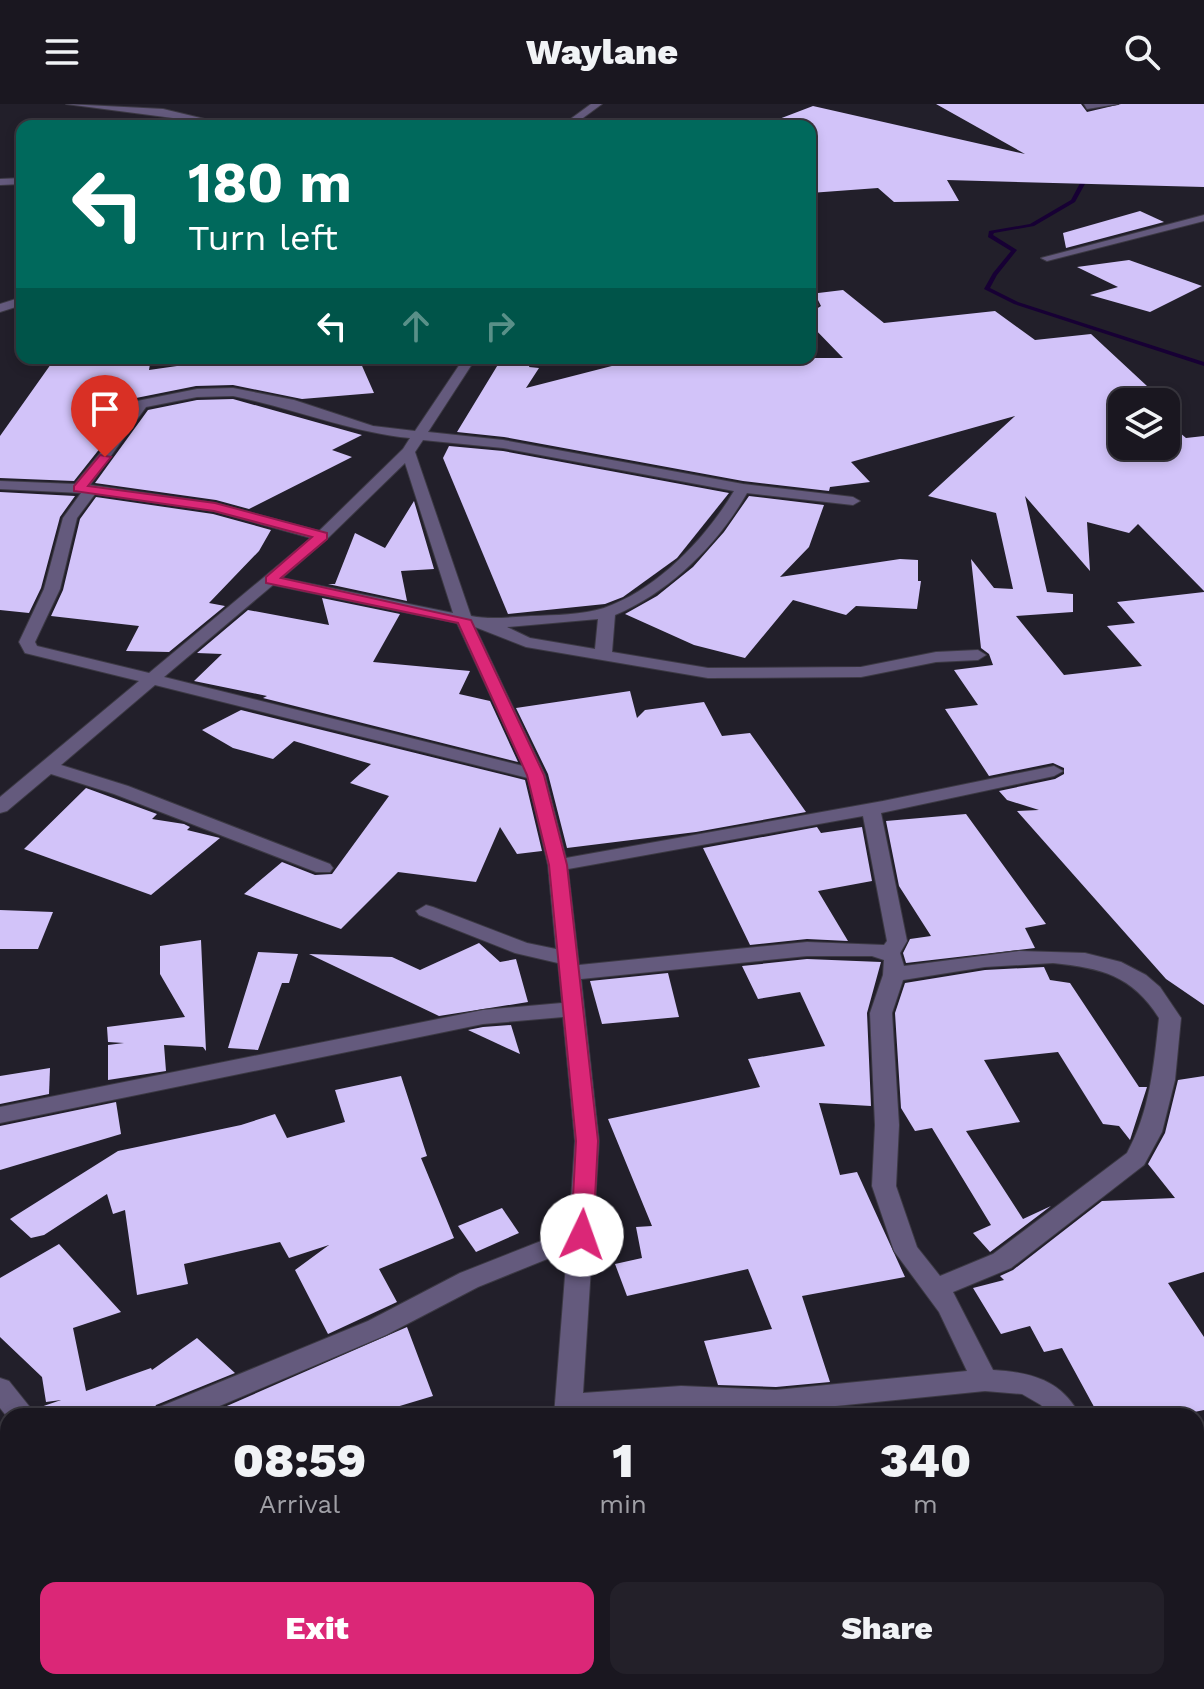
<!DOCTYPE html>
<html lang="en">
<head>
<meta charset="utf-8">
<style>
  :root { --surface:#1a1720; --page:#232029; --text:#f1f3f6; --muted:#9f9fa5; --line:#38363e; --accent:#db2777 }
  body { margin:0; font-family:"Work Sans",sans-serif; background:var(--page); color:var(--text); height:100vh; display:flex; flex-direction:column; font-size:30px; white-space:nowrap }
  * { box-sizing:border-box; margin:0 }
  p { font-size:26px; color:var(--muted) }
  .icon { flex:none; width:44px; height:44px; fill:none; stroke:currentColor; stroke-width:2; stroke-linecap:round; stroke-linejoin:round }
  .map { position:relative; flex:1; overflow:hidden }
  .sheet { position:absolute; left:0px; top:1304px; width:1204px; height:282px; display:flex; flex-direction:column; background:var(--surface); border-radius:24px 24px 0 0; box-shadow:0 4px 12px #0003,0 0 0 2px var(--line) }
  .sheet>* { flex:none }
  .hud { position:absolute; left:16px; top:16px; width:800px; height:244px; border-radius:16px; box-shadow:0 4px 12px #0003,0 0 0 2px var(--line); background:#00695c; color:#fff; overflow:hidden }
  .controls { position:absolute; left:1108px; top:284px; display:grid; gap:16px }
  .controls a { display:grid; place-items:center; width:72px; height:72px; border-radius:16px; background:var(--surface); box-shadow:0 4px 12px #0003,0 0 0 2px var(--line); font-size:40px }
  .pin { position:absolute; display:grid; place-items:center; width:68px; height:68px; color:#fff; margin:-82px -34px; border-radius:50% 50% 50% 0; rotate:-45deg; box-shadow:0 0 8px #0007 }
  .pin .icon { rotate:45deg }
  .me { position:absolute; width:88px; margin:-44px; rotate:3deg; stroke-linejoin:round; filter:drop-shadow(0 0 6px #0008) }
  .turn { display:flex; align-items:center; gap:28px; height:168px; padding:0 40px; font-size:36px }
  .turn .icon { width:104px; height:104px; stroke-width:2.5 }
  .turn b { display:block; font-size:56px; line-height:68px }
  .lanes { display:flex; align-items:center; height:76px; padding:0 40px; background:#0003; justify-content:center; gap:40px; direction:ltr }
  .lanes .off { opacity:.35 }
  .eta { display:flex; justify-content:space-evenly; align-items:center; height:136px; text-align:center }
  .eta b { font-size:48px; font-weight:800; line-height:56px }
  .primary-button { display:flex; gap:16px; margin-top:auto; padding:16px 40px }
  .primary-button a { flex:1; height:92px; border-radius:16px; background:var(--accent); color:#fff; font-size:32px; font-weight:800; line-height:92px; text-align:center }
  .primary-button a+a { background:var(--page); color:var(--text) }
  header { display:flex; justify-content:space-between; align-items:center; height:104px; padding:0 40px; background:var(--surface); font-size:36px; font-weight:800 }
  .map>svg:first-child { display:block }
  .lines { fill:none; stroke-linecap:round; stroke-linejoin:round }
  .stream { fill:#170034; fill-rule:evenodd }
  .building { fill:#d2c3f9 }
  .minor-casing { stroke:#3c3944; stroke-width:2 }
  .minor { fill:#645a7d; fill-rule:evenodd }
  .route { fill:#db2777; stroke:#8e194d; stroke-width:2 }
</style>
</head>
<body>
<header><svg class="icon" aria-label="menu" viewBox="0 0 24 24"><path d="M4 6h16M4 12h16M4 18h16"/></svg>Waylane<svg class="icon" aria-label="search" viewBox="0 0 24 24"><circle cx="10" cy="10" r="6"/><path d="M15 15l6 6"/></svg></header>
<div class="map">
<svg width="1204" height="1585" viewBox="0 0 1204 1585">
  <rect width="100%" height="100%" fill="#221f2a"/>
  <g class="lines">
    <path class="stream" d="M1086,68L1091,69L1075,98L1034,122L994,129L993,131L1017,146L997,171L990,184L1018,198L1204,258V262L1014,200L984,185L993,169L1011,147L988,133L989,127L1030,120L1071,96Z"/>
  </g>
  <g class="building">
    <path d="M936,0H1081L1087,8L1121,0H1204V83L947,76L959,97L894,98L878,84L810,89V22H790L779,15L813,2L1025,50Z"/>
    <path d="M1140,107L1164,118L1066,144L1063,129Z"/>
    <path d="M1129,156L1202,182L1150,208L1090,191L1118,183L1077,163Z"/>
    <path d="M843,186L884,219L995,207L1035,236L1091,230L1147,282L1128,286L1142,298H1122V342H1166V317L1186,334L1204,332V487L1138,420L1129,429L1087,418L1090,467L1025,392L1047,488L1073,490V508L1016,512L1064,571L1142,562L1107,522L1135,519L1117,498L1204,488V901L1166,875L1017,707L1039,706L1007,696L999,687L1055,675L1064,670V664L1053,659L989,672L945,605L978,601L954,566L993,561L989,550L981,544L971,455L994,484L1013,485L996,409L928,392L1015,312L851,358L870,378L830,383L829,387L743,377L504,333L457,328L502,254H532L529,263L539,264L526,284L643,254H843L810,220V209L821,202L818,196L810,195V190Z"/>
    <path d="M233,254L312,260L359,255L374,289L302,295L233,281L196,282L136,294L122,308L112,329L74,377L0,374V332L51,260H150L149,266Z"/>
    <path d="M233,295L362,331L332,346L352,353L249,405L216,396L95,379L148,306L197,296Z"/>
    <path d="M449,342L503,347L729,389L677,454L623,493L605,500L508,510L443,354Z"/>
    <path d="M0,388L75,392L60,413L41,484L29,509L0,506Z"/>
    <path d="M749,392L824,401L809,443L780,473L900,455L918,456V477H921L917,505L856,502L846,511L793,496L745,554L694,541L625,510L657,492L693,463L724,428Z"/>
    <path d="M96,393L213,410L271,426L259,447L209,499L225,502L169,548L126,547L139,522L51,512L63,486L80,415Z"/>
    <path d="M414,397L434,465L401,467L407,497L328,480H335L355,429L385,444Z"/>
    <path d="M322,494L400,510L373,558L470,567L459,590L490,597L518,658L263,594L267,592L194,577L222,550L197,549L248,506L329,521Z"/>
    <path d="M630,587L637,614L645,606L704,598L722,632L750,629L806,708L696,728L567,744L548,670L516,604Z"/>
    <path d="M241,606L525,676L542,747L517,750L500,723L476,778L398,768L341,825L244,790L282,758L315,771L332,770L389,692L350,679L371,660L294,637L273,655L233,644L202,626Z"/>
    <path d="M86,684L157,710L152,715L184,720L190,723L187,726L220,734L151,791L24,745Z"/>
    <path d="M966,710L1046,820L1025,824L1035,844L906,859L903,849L910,835L931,832L899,782L886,717Z"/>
    <path d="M817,723L821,729L862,723L872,777L818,787L848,837L807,835L750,841L703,744Z"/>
    <path d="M0,806L53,808L38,845H0Z"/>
    <path d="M201,836L206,947L203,943L164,941L166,967L108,976V941L124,939L108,938L107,923L185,913L160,870V842Z"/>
    <path d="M479,839L500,858L516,855L528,898L439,912L309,850L392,853L420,866Z"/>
    <path d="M258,848L298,850L289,879H282L258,946L228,944Z"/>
    <path d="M807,855L881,858L867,909L871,1002L819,999L840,1071L857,1068L905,1173L802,1192L830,1278L776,1283L718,1281L704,1237L772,1225L748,1165L627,1192L615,1160L642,1154L636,1123L652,1122L608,1015L760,983L748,955L825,942L800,888L758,895L742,862Z"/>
    <path d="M1044,863L1050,876L1070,879L1139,983H1147L1130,1036L1119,1022L1103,1020L1058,948L984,956L1020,1018L966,1027L1023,1115L1051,1102L990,1148L973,1129L991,1121L932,1024L915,1027L901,1004L895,909L905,879L985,866Z"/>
    <path d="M668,869L679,913L602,920L590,877Z"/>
    <path d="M511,921L520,950L468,926L483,923Z"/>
    <path d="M50,964L49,990L0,1000V972Z"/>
    <path d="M401,972L427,1052L421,1054L454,1134L379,1165L397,1198L328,1230L295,1166L329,1141L289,1154L280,1138L184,1160L188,1180L137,1191L125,1106L113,1110L107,1090L44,1131L31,1134L10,1115L118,1047L241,1021L275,1010L287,1034L345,1018L335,986Z"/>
    <path d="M1204,972V1168L1168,1179L1204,1233V1306L1175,1312H1099L1062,1244L1044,1248L1030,1222L1001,1230L973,1184L1004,1176L1000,1172L1013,1166L1102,1097L1175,1094L1148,1060L1165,1029L1178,976Z"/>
    <path d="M116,998L121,1030L0,1066V1022Z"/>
    <path d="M502,1104L519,1129L476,1148L458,1122Z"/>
    <path d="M59,1140L121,1208L73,1224L86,1287L151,1264L152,1266L197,1234L235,1269L156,1301L150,1312H40L35,1305L61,1296L46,1298L42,1273L0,1233V1174Z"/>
    <path d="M407,1223L433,1292L393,1304L396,1312H204Z"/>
    <path d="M840,1305L843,1312H728L727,1309L776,1311Z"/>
  </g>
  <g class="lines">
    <g class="minor-casing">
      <g id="minor">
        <path d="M66,0L163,5L234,22Z"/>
        <path d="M591,0H602L572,22H561Z"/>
        <path d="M1084,0H1118L1087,5Z"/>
        <path d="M22,74V80L0,81V75Z"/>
        <path d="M1204,111V117L1047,157L1041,154Z"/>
        <path d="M22,193V201L0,208V200Z"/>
        <path d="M810,198H816L818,201L810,206Z"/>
        <path d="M464,254H476L428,328L503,336L743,380L853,393L860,397L853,401L747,389C718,440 670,488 615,511L612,548L708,564L861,563L936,548L978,546L986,551L978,556L936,558L861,573L708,574L526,543L475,523L545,671L566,754L883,697L1054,662L1063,667L1054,672L881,709L907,837L900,849L904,862L1019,847L1085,849L1121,858L1146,871L1160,883L1181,914L1175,976L1162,1028L1144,1061L1011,1164L953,1188L993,1266C1030,1268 1062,1276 1080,1312H1050L1041,1301L1022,1290L985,1287L776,1308L681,1304L554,1312L567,1147L478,1183L386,1231L196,1312H153L157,1304L368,1217L460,1169L569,1126L575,1037L563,913L483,920L0,1019V1003L483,906L562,899L558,859L515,849L419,811L416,807L426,801L433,803L527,839L556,845L548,761L528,674L155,581L61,661L128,682L330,760L333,764L330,768H316L114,690L51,670L7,707L0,709V693L139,577L25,549L19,538L44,485L63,414L81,389L0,385V377L75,380L115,331L124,310L137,297L197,285L233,284L294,296L373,322L415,327ZM233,292C293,304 350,328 410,334L403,345L319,427L215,399L90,381L146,303L197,293ZM423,336L503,344L734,387C706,434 658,485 604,504C582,511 555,511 531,512C511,513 491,516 471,512L415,348ZM405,359L453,509L282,474L327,435ZM95,390L214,407L311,434L149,569L37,542L35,538L60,485L77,414ZM273,481L457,519L523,662L164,573ZM598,515L595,545L530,534L507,523ZM863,712L887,837L884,841L807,838L579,861L568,765ZM807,852H872L884,856L883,871L870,909L875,1021L872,1082L894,1147L939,1208L967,1267L776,1286L681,1282L583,1289L599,1037L581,875ZM1053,859C1101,864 1132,871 1159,914C1154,961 1150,1007 1127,1049L993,1150L940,1172L917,1143L896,1082L899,1021L892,909L903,876L985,863Z"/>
        <path d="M0,1274L9,1277L37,1312L8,1314L0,1304Z"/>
        <path d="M8,1331V1355L0,1358V1334Z"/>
        <path d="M250,1578H285L288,1585H253Z"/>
        <path d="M531,1578H561L563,1585H533Z"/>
        <path d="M1146,1578H1176L1179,1585H1149Z"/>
      </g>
    </g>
    <use href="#minor" class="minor"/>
  </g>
  <path class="route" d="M100,351L111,353L88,382L215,399L327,429V435L281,474L471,516L544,671L567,761L598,1037L593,1131L590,1137H574L571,1131L576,1037L549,761L527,671L458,519L266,479V473L312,433L214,407L74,387V382Z"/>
</svg>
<div class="controls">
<a><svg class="icon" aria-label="layers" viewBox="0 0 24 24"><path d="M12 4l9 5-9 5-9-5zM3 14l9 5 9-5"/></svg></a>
</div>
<div class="pin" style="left:105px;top:353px;background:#d93025"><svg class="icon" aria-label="arrive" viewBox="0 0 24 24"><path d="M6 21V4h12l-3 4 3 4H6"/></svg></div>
<svg class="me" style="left:582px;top:1131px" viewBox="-20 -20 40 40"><circle r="19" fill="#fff"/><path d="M0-13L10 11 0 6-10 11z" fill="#db2777"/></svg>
<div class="hud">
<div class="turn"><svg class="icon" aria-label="left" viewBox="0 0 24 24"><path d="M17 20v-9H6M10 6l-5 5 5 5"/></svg><div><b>180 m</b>Turn left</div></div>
<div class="lanes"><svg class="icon" aria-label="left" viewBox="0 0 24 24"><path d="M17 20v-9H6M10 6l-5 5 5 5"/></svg><svg class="icon off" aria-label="ahead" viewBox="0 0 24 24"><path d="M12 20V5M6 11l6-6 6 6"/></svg><svg class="icon off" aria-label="right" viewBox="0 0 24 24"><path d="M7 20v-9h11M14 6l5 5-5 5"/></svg></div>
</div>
<section class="sheet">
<div class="eta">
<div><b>08:59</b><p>Arrival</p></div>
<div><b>1</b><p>min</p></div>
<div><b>340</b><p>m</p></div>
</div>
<div class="primary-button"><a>Exit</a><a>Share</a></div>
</section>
</div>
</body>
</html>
